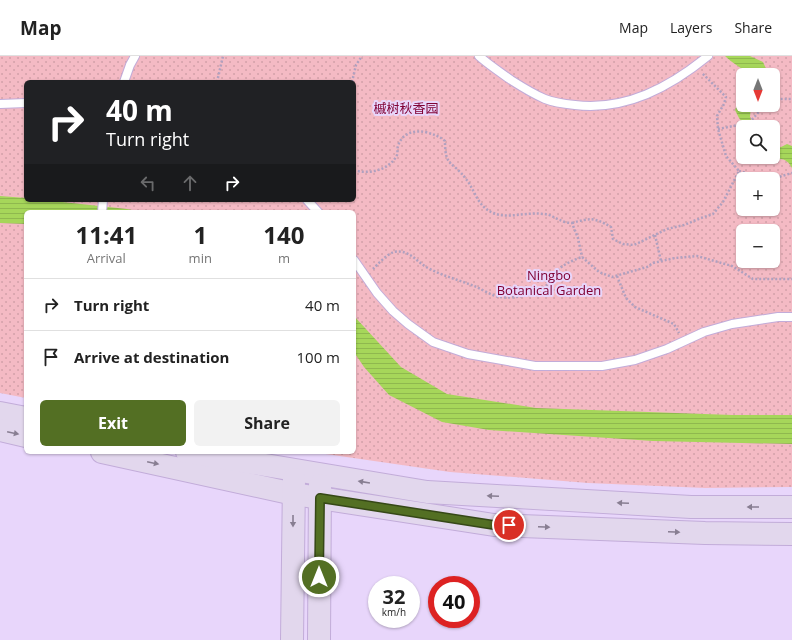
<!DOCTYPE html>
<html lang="en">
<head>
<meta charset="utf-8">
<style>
  :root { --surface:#fff; --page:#f2f2f2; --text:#222; --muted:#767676; --line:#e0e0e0; --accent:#536f23 }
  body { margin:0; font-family:"Open Sans","Noto Sans SC",sans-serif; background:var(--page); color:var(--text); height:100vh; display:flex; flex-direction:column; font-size:15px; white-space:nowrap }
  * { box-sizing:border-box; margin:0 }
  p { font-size:13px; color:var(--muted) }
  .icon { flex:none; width:22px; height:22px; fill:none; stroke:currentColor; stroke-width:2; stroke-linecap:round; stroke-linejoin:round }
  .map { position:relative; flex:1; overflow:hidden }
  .drawer { position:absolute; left:24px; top:154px; width:332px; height:244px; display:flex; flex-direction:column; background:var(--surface); border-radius:6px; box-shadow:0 1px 3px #0004 }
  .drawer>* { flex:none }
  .top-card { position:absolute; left:24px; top:24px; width:332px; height:122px; border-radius:6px; box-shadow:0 1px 3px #0004; background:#202124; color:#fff; overflow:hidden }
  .needle { width:26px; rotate:180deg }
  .fabs { position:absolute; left:736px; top:12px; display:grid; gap:8px }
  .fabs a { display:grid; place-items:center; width:44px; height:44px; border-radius:6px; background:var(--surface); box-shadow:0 1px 3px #0004; font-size:20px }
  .speed { position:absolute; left:368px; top:520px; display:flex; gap:8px; font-size:20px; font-weight:700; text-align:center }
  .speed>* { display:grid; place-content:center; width:52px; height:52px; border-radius:50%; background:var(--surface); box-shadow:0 1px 3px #0004; line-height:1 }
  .speed small { font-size:10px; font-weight:400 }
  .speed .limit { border:6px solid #d22; background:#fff; color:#111 }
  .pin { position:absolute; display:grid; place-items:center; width:34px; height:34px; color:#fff; margin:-17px; border:2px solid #fff; border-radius:50%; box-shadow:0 1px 4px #0007 }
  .me { position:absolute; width:44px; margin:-22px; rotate:0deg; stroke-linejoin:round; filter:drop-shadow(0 0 3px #0008) }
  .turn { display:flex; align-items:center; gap:14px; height:84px; padding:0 16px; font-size:18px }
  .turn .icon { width:52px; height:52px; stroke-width:2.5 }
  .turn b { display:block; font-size:28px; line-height:34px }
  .lanes { display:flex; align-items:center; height:38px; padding:0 16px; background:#0003; justify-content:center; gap:20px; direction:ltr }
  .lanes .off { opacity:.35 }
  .eta { display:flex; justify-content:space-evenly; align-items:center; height:68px; text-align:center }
  .eta b { font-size:24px; font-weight:700; line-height:28px }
  .button { display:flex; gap:8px; margin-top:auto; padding:8px 16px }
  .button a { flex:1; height:46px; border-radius:6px; background:var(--accent); color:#fff; font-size:16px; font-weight:700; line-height:46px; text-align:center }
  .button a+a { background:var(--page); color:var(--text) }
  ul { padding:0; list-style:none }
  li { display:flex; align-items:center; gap:12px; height:52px; padding:0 16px; border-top:1px solid var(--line) }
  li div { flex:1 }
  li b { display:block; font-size:15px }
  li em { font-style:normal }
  header { display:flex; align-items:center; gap:24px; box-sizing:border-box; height:56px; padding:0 20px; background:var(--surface); border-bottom:1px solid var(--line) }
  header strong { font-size:19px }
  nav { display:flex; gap:22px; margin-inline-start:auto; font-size:14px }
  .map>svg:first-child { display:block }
  .park { fill:url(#park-dots); fill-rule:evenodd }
  .water { fill:url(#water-rules) }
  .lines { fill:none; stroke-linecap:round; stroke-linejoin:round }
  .lane-casing { stroke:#c2acd9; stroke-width:10 }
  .secondary-casing { stroke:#c2acd9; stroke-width:24 }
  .path { stroke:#b0a0bf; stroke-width:2.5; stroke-dasharray:2 2; stroke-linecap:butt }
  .lane { stroke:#fff; stroke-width:8 }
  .secondary { stroke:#e2d7ed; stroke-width:22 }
  .oneway { fill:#887e92 }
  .route-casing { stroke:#364817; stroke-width:10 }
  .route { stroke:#536f23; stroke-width:7 }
  .labels { text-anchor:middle; stroke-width:4; stroke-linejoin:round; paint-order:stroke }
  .park-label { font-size:13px; fill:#800235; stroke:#e8d6fb }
</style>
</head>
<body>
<header>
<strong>Map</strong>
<nav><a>Map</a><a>Layers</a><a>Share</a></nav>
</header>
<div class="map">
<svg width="792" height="584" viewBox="0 0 792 584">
  <defs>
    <pattern id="park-dots" width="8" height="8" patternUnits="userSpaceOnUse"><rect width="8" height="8" fill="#f4bac4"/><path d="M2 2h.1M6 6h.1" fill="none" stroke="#d2a0a9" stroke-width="1.8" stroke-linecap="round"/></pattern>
    <pattern id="water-rules" width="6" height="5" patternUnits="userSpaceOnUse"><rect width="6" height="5" fill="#a6d65a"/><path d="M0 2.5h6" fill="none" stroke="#8fb84f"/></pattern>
  </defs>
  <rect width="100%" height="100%" fill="#e8d6fb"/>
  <path class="park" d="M0,0H792V431L705,432L588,427L450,416L312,396H354V156H26V342L0,337ZM743,19H773V49H743ZM26,26H354V144H26ZM743,71H773V101H743ZM743,123H773V153H743ZM743,175H773V205H743Z"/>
  <g class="water">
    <path d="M725,0H750L763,6L769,19H750C742,12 732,7 725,0Z"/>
    <path d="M743,42V49H751L750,61L754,71H746L739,62L735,54L737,49Z"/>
    <path d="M787,88L792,90V112C786,100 779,104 768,101H773V89L781,91Z"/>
    <path d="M0,140L26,142V144H44L127,153L142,156H26V168L0,167Z"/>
    <path d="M354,260L401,311L447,338L536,352L732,359H792V388L653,385L489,374L442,366L389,339L364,311L354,296Z"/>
  </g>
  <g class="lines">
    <g class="lane-casing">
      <g id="lane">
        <path d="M479,0C489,9 500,16 511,24C522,31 533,38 545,43C555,47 565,48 575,49C626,55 670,31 708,0"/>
        <path d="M124,26L130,9L135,0"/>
        <path d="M0,48L26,47"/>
        <path d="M307,144L318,156"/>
        <path d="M102,156L103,144"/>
        <path d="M354,204L377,237L393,255L408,268L433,286L468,298L535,310H602L635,304L667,293L704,276L732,268L778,261H792"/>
      </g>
    </g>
    <g class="secondary-casing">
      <g id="secondary">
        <path d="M0,357L26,362"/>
        <path d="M0,374L26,380"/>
        <path d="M102,396L294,438L494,469L705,477L792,478"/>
        <path d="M187,396L427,436L691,451H792"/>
        <path d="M292,584L294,423"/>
        <path d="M319,584L320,429"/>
      </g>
    </g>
    <g class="path">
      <path d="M217,26L223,0"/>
      <path d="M352,26L356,9L362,0"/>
      <path d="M773,45L779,43H792"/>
      <path d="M718,73L749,67L765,49"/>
      <path d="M354,114C368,119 390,114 397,99C398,96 397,93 398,90C402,77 414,74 425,76C433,78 439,80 445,85C445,112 452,104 466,123C472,130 477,145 484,151C501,167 522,155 543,158C550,158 554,162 560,164C563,166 568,167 572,167L578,182L582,201"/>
      <path d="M739,115L768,123"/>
      <path d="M772,123L792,117"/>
      <path d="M572,167C590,162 594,161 611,171L613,183L623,188L634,189L667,173L684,169L701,162L713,158L723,146L739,115L726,100L718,73L717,60L724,48L726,41L702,17"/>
      <path d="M655,179L661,205"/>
      <path d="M373,213C378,208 387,198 394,196C410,193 416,206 428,212C443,220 459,224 474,230C482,233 490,239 499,241C515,243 536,239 548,228C552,224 554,221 556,216C560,210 575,203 582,201L599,216L612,221L647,211L653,207L675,202L697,200L732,210L753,223H792"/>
      <path d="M617,220L626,242L635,251L674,268L679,277"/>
    </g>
    <use href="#lane" class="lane"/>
    <use href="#secondary" class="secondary"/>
  </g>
  <defs><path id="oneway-solid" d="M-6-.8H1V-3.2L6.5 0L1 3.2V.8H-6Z"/></defs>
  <g class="oneway">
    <use href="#oneway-solid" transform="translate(13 377) rotate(12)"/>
    <use href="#oneway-solid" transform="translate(153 407) rotate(12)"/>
    <use href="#oneway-solid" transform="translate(364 426) rotate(-171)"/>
    <use href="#oneway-solid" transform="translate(493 440) rotate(-177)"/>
    <use href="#oneway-solid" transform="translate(623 447) rotate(-177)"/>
    <use href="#oneway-solid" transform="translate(753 451) rotate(180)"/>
    <use href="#oneway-solid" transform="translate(293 465) rotate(90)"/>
    <use href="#oneway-solid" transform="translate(544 471) rotate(2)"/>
    <use href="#oneway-solid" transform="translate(674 476) rotate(2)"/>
  </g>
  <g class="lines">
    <g class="route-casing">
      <path id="route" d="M319,521L320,442L494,469H509"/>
    </g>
    <use href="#route" class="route"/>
  </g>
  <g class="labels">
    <g class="park-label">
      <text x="406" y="57">槭树秋香园</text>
      <text x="549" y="224">Ningbo<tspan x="549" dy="15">Botanical Garden</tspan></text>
    </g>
  </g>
</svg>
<div class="fabs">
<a><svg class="needle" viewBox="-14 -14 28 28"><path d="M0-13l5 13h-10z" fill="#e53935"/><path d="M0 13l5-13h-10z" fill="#767676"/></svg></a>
<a><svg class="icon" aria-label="search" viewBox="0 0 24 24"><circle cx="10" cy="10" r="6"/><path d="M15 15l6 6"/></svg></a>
<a>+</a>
<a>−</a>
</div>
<div class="speed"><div>32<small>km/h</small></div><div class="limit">40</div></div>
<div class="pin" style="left:509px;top:469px;background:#d93025"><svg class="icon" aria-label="arrive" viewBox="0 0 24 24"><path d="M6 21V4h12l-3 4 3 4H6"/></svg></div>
<svg class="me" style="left:319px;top:521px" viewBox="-20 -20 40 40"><circle r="17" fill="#536f23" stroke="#fff" stroke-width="3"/><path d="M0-11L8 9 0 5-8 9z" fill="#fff"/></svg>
<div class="top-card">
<div class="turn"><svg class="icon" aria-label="right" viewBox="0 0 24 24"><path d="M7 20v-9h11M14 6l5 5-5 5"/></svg><div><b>40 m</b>Turn right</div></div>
<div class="lanes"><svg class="icon off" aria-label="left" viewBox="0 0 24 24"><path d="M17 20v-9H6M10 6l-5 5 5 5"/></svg><svg class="icon off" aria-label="ahead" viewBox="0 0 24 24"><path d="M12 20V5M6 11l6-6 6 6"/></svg><svg class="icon" aria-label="right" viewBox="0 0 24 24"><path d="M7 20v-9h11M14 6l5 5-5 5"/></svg></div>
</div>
<section class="drawer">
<div class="eta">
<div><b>11:41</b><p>Arrival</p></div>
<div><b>1</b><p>min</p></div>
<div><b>140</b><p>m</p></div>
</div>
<ul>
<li><svg class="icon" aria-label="right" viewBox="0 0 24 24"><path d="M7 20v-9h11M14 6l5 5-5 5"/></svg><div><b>Turn right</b></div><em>40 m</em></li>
<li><svg class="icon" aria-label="arrive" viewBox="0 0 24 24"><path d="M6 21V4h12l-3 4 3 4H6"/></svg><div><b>Arrive at destination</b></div><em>100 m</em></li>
</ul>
<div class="button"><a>Exit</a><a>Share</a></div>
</section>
</div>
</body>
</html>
